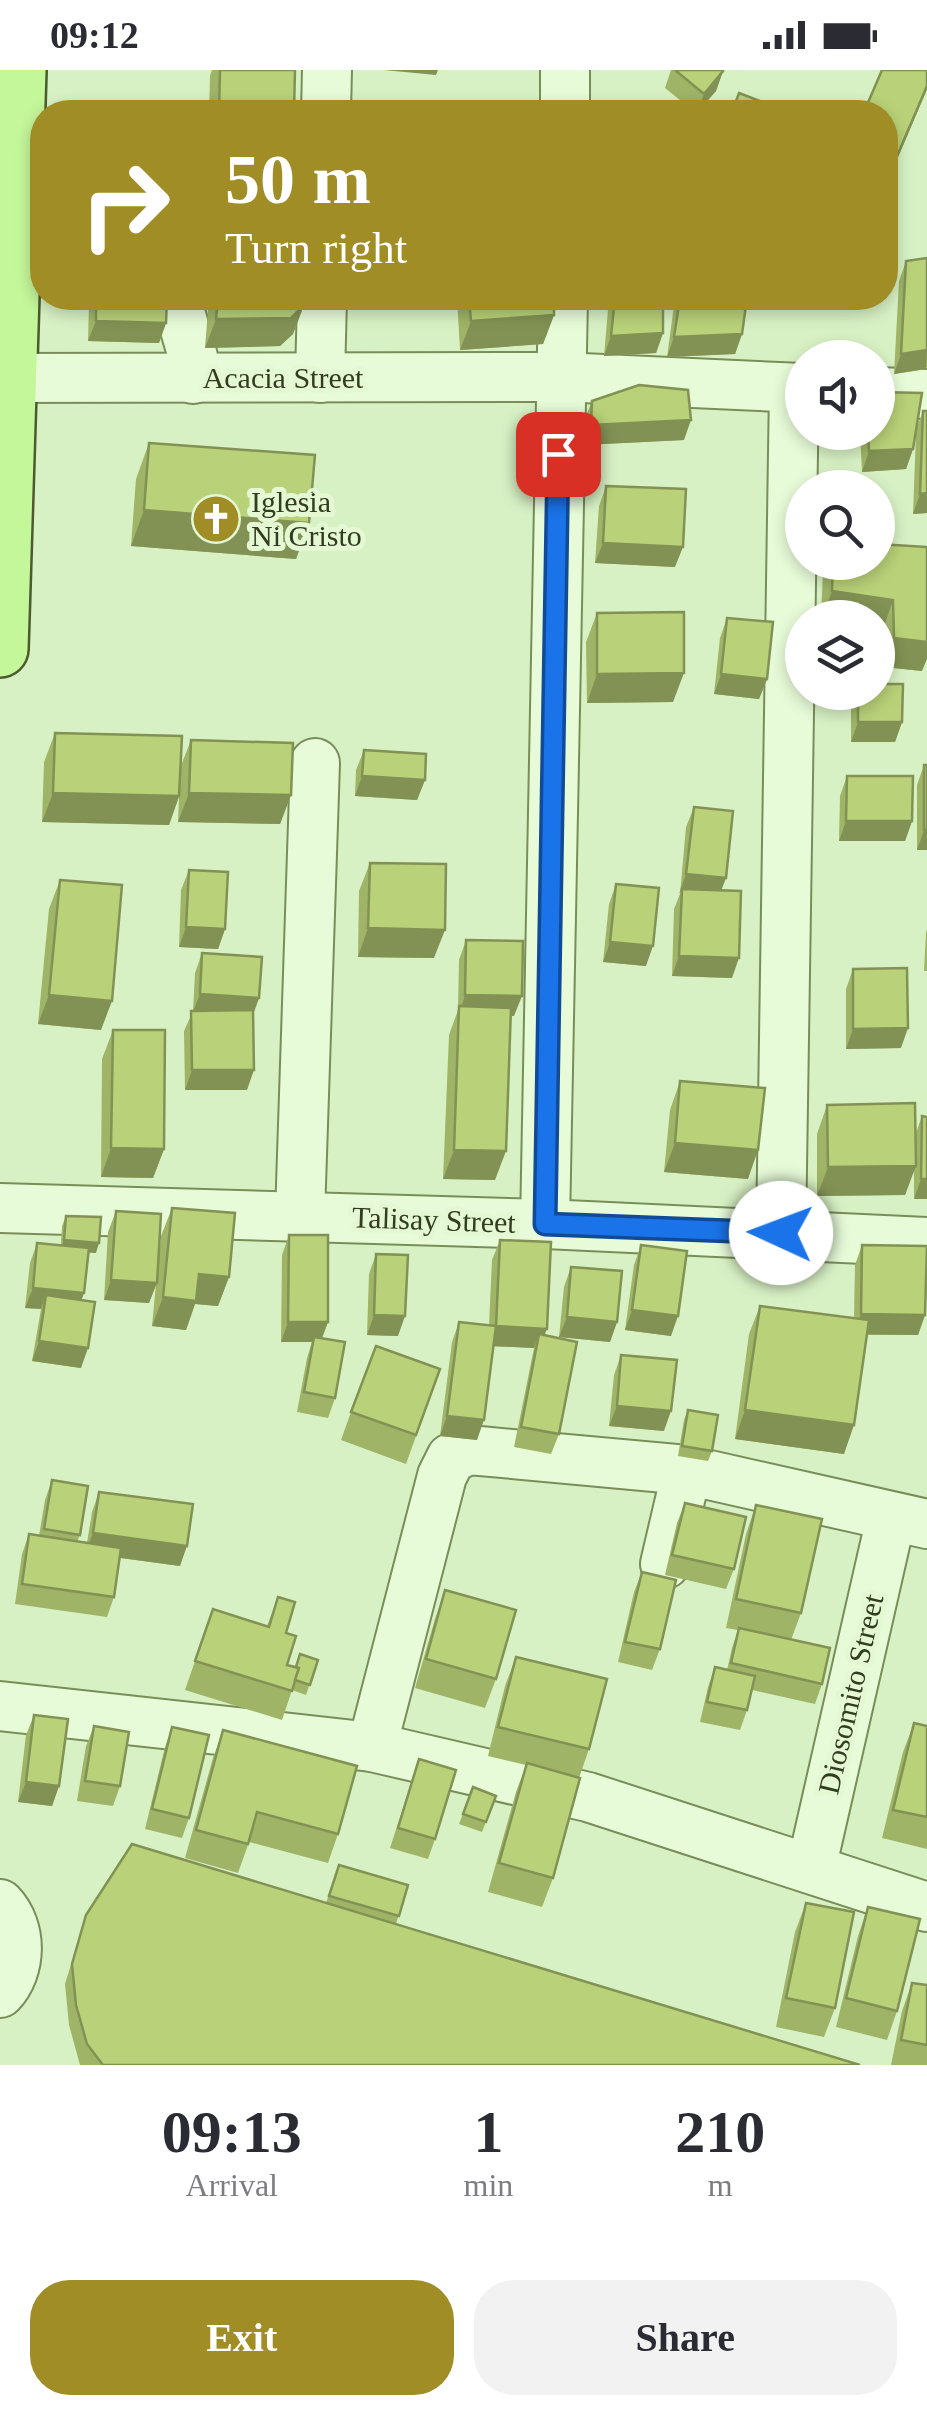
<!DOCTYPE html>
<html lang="en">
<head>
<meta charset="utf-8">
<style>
  :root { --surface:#fff; --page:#f2f2f3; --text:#2b2b33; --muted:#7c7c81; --accent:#a08d25 }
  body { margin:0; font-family:"Times New Roman",serif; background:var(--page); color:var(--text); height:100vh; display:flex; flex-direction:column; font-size:38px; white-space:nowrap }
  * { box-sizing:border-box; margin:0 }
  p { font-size:32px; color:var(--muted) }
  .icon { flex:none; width:55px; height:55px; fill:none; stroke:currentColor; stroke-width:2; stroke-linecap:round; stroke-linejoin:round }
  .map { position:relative; height:1995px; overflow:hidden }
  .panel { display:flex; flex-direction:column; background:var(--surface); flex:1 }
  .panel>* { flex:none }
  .banner { position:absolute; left:30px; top:30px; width:868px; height:210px; border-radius:40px; box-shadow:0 5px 15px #0003; background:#a08d25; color:#fff; overflow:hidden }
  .buttons { position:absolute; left:785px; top:270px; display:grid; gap:20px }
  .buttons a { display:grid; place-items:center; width:110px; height:110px; border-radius:50%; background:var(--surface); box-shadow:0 5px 15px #0003; font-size:50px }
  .pin { position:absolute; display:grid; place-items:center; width:85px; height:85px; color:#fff; margin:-42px; border-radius:20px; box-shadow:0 5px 15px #0006 }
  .me { position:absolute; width:110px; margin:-55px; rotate:272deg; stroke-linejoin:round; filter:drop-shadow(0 0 8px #0008) }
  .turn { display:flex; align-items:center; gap:35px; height:210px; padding:0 30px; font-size:45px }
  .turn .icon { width:130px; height:130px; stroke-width:2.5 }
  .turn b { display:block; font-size:70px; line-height:85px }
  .eta { display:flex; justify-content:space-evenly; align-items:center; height:170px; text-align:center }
  .eta b { font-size:60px; font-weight:800; line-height:70px }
  .primary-button { display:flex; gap:20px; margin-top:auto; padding:20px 30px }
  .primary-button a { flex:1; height:115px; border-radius:40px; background:var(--accent); color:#fff; font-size:40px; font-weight:800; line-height:115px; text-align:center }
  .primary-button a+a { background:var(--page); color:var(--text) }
  .status { display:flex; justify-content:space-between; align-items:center; height:70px; padding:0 50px; background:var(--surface); direction:ltr }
  .status svg { height:28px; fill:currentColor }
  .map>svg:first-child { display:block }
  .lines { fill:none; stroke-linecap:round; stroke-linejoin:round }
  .minor-casing { stroke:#798d59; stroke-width:52 }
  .major-casing { stroke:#4c5b2e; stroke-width:60 }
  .minor { stroke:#e7fbd8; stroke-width:48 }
  .major { stroke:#c4f69a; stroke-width:55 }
  .wall { fill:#9fb467 }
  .shaded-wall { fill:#829254 }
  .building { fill:#b9d178; stroke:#829254; stroke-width:2.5 }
  .route-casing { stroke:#114b97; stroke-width:25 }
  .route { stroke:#1a73e8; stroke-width:18 }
  .labels { text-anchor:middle; stroke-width:10; stroke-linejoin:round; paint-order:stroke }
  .street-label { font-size:30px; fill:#323c1e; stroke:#e4f8d4 }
  .poi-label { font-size:30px; fill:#323c1e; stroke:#e4f8d4; text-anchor:start }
</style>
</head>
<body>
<div class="status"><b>09:12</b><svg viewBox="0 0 49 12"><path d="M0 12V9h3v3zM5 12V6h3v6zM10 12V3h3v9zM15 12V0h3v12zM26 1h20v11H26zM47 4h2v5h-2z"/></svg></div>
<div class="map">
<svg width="927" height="1995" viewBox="0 0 927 1995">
  <rect width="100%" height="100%" fill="#d8f1c4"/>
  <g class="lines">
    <g class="minor-casing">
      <g id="minor">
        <path d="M565,0V42"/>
        <path d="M326,42L327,0"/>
        <path d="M176,228L193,287V309"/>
        <path d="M0,308L560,307L802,318"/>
        <path d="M320,308L322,228"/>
        <path d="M878,322L927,324"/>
        <path d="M0,1138L545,1154L927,1172"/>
        <path d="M300,1145L315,693"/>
        <path d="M545,1154L563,228"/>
        <path d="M781,1163L794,318"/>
        <path d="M927,1454L687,1400L469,1380L451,1388L442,1406L372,1677L588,1727L927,1837"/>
        <path d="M665,1494L687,1400"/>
        <path d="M0,1636L372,1677"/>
        <path d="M811,1799L891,1448"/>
        <path d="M0,1834C23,1858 22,1900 0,1923"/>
      </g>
    </g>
    <g class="major-casing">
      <path id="major" d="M0,579L18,0"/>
    </g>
    <use href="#minor" class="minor"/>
    <use href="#major" class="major"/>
  </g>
  <g class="wall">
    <path d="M212,0H295L294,42H209L210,6Z"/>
    <path d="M671,0H722L723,1L716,21L698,42H695L665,18Z"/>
    <path d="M927,0V19L887,113L885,112V42Z"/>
    <path d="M927,188V296L926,299L894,304L899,211L906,191Z"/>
    <path d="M92,228H167L166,253L159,273L88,271L89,234Z"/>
    <path d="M209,228H304V235L293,264L280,276L205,278Z"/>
    <path d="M457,228H554V245L543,274L460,280Z"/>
    <path d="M609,228H663V263L656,283L604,286Z"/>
    <path d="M675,228H747L742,264L735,284L667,287Z"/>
    <path d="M592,331L684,370L583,375L584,351Z"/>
    <path d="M923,341H927V443L913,444L916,364L913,379L906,399L862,402L860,362L916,360Z"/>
    <path d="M149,373L309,453L296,489L131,476L136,409Z"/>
    <path d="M606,416L675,497L595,493L599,436Z"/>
    <path d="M825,492H878L922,601L884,597L883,559L878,558V548H821L823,499Z"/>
    <path d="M597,543L673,632L587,633L586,572Z"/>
    <path d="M727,548L767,609L759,629L714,624L720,568Z"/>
    <path d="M855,622H878L902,652L895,672H851V634Z"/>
    <path d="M55,663L180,698L191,670L291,725L280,754L178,752L179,727L169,755L42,752L44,692Z"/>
    <path d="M364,680L425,710L417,730L355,726L356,700Z"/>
    <path d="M924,695H927V780H917V715Z"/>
    <path d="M847,706L912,751L905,771H839L840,726Z"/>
    <path d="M694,737L726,808L721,821L732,908L672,906L674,839L680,824L686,757Z"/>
    <path d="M370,793L434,888L358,887L359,821Z"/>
    <path d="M189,800L225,859L218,879L179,877L181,820Z"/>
    <path d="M60,810L101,960L38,954L49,839Z"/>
    <path d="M616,814L646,896L603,892L609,834Z"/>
    <path d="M927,859V901H924L926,863Z"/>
    <path d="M466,870L514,946H511L495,1110L443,1109L449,965L458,940L459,890Z"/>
    <path d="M202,883L259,928L253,943L247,1020H185L184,961L193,941L195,903Z"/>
    <path d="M853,899L901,978L846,979V919Z"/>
    <path d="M113,960L164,1079L153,1108L101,1107L102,989Z"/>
    <path d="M680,1011L748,1109L664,1102L670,1040Z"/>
    <path d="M827,1035L915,1066L922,1046L927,1129H914V1099L905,1125L817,1126V1064Z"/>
    <path d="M172,1138L229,1207L218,1236L195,1234L186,1260L152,1256L156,1214L149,1233L104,1230L108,1162L116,1141L157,1208L161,1166Z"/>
    <path d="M66,1146L96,1183L88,1182L84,1223L81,1230V1298L32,1291L41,1239L25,1238L30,1193L37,1173L61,1175L62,1156Z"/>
    <path d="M289,1165L328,1252L322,1269L335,1328L328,1348L297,1342L307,1288L312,1272H281L282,1185Z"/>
    <path d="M500,1170L544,1265L559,1364L551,1384L514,1377L534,1278L493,1276L477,1370L440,1366L452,1272L459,1252L489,1255L492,1190Z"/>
    <path d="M641,1175L671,1266L625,1260L634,1195Z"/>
    <path d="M862,1175L925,1245L918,1265H867L844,1384L735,1369L749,1264L760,1236L854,1248L855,1195Z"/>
    <path d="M376,1184L398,1266L367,1265L369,1204Z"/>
    <path d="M571,1197L617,1252L610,1272L559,1267L564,1217Z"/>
    <path d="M621,1285L664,1361L609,1356L614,1305Z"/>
    <path d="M440,1299L406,1394L341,1370L351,1342Z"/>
    <path d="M688,1340L712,1381L708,1391L678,1386L684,1350Z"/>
    <path d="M52,1410L80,1465L77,1472L87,1473L92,1442L99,1422L180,1496L120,1488L114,1527L107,1547L15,1534L22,1484L29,1464L39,1466L45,1430Z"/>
    <path d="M685,1433L734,1499L726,1519L665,1505L677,1453Z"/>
    <path d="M756,1435L801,1543L791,1570L822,1614L815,1634L752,1620L747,1640L740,1660L700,1652L708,1617L715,1597L727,1600L732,1578L738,1560L726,1558L746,1464Z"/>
    <path d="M642,1502L660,1579L652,1600L618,1592L634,1522Z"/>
    <path d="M445,1520L496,1609L485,1638L415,1618L435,1549Z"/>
    <path d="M278,1527L286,1563L287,1595L295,1597L318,1590L306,1625L292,1620L282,1650L185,1620L213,1539L267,1556Z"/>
    <path d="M516,1587L589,1679L579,1708L553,1808L542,1837L488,1822L516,1722L526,1695L488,1686L505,1616Z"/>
    <path d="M34,1645L59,1716L52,1736L18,1732L26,1665Z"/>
    <path d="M914,1653L927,1656V1779L882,1768L903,1682Z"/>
    <path d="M94,1656L120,1716L113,1736L77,1731L86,1676Z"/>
    <path d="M172,1657L189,1748L182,1768L145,1759L165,1677Z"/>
    <path d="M223,1660L338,1764L328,1793L249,1772L238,1803L185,1788L213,1688Z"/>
    <path d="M419,1689L435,1769L428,1789L390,1778Z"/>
    <path d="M473,1717L496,1726L482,1762L459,1754Z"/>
    <path d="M339,1795L408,1815L396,1854L860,1995H80L69,1955L65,1914L86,1845L326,1833Z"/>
    <path d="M806,1833L835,1938L824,1967L776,1957L795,1862Z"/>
    <path d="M868,1837L897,1941L887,1970L836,1957L858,1866Z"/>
    <path d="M912,1913L927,1915V1995H891L902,1941Z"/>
  </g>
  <g class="shaded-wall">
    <path d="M384,0H438L436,5Z"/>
    <path d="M723,1L716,21L697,42L704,24Z"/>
    <path d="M927,16V19L887,113L894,93Z"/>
    <path d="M304,235L293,264L280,276L205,278L216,249Z"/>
    <path d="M554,245L543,274L460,280L471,251Z"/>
    <path d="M96,251L166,253L159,273L88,271Z"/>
    <path d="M663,263L656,283L604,286L611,266Z"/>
    <path d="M742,264L735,284L667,287L674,267Z"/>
    <path d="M927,280L926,299L894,304L901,284Z"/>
    <path d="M691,350L684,370L583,375L591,355Z"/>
    <path d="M913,379L906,399L862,402L869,381Z"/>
    <path d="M927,423V443L913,444L920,424Z"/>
    <path d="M144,440L309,453L296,489L131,476Z"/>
    <path d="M603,473L683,477L675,497L595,493Z"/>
    <path d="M832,521L893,530L883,559L878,558V548H822Z"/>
    <path d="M894,568L927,572V589L922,601L884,597Z"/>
    <path d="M684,603L673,632L587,633L597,604Z"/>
    <path d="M721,604L767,609L759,629L714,624Z"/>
    <path d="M858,652H902L895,672H851Z"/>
    <path d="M362,706L425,710L417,730L355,726Z"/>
    <path d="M53,723L179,726L169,755L42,752Z"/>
    <path d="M189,723L291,725L280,754L178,752Z"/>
    <path d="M846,751H912L905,771H839Z"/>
    <path d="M924,760H927V780H917Z"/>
    <path d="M686,804L726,808L718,828L682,819L679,824Z"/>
    <path d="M186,857L225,859L218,879L179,877Z"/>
    <path d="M368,858L445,860L434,888L358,887Z"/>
    <path d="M610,872L653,876L646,896L603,892Z"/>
    <path d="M679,886L739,888L732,908L672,906Z"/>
    <path d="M200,924L259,928L252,948L192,944Z"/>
    <path d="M49,925L112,931L101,960L38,954Z"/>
    <path d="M465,925L522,926L514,946L459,945Z"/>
    <path d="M908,958L901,978L846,979L853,959Z"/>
    <path d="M192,1000H254L247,1020H185Z"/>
    <path d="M675,1073L758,1080L748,1109L664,1102Z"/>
    <path d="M111,1078L164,1079L153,1108L101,1107Z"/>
    <path d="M454,1080L506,1081L495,1110L443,1109Z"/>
    <path d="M916,1096L905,1125L817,1126L828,1097Z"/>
    <path d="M921,1109H927V1129H914Z"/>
    <path d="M64,1170L99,1173L96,1183L60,1181Z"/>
    <path d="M199,1204L229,1207L218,1236L195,1234L186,1260L152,1256L163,1227Z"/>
    <path d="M111,1210L157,1213L149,1233L104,1230Z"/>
    <path d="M33,1218L84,1223L77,1243L46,1225L41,1239L25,1238Z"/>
    <path d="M632,1240L678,1246L671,1266L625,1260Z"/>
    <path d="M861,1244L925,1245L918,1265L854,1264Z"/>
    <path d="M374,1245L405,1246L398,1266L367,1265Z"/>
    <path d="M567,1247L617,1252L610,1272L559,1267Z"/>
    <path d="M288,1252H328L320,1272L314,1267L312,1272H281Z"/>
    <path d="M496,1256L547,1259L539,1279V1264L534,1278L488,1276Z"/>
    <path d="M39,1271L88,1278L81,1298L32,1291Z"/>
    <path d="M617,1336L671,1341L664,1361L609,1356Z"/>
    <path d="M745,1340L854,1355L844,1384L735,1369Z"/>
    <path d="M447,1346L484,1350L477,1370L440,1366Z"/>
    <path d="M93,1463L187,1476L180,1496L85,1483Z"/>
    <path d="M26,1712L59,1716L52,1736L18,1732Z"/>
  </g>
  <g class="building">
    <path d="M220,0H295L294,42H219Z"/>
    <path d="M675,0H722L723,1L704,24Z"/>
    <path d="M882,0H927V16L894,93L885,90V42H864Z"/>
    <path d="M739,23L773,36L771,42H732Z"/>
    <rect x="593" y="40" width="82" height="2"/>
    <path d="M927,188V280L901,284L906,191Z"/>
    <path d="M96,228H167L166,253L96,251Z"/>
    <path d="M218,228H304V235L291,248L216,249Z"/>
    <path d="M469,228H554V245L471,251Z"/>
    <path d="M615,228H663V263L611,266Z"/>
    <path d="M680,228H747L742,264L674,267Z"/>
    <path d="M639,315L688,320L691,350L591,355L592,331Z"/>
    <path d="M878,322L922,323L913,379L869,381L868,362H878Z"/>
    <path d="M923,341H927V423L920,424Z"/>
    <path d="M149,373L315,385L309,453L144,440Z"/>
    <path d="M606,416L686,419L683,477L603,473Z"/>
    <path d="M878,474L927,477V572L894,568L893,530L832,521L833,492H878Z"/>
    <path d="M684,542V603L597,604V543Z"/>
    <path d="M727,548L773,552L767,609L721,604Z"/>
    <path d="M878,614H903L902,652H858V622H878Z"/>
    <path d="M55,663L182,666L179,726L53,723Z"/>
    <path d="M191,670L293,673L291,725L189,723Z"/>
    <path d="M364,680L426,684L425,710L362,706Z"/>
    <rect x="924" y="695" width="3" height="65"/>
    <path d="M847,706H913L912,751H846Z"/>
    <path d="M694,737L733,741L726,808L686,804Z"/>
    <path d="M370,793L446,794L445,860L368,858Z"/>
    <path d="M189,800L228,802L225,859L186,857Z"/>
    <path d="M60,810L122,815L112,931L49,925Z"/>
    <path d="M616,814L659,818L653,876L610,872Z"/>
    <path d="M682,819L741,821L739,888L679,886Z"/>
    <path d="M466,870L523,871L522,926L465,925Z"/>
    <path d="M202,883L262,887L259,928L200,924Z"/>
    <path d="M907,898L908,958L853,959V899Z"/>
    <path d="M459,936L511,938L506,1081L454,1080Z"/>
    <path d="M253,940L254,1000H192L191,941Z"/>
    <path d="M113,960H165L164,1079L111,1078Z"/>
    <path d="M680,1011L765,1018L758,1080L675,1073Z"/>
    <path d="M915,1033L916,1096L828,1097L827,1035Z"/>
    <path d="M922,1046L927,1047V1109H921Z"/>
    <path d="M172,1138L235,1143L229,1207L199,1204L196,1231L163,1227Z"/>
    <path d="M116,1141L161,1144L157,1213L111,1210Z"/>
    <path d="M66,1146L101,1147L99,1173L64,1170Z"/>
    <path d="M289,1165H328V1252H288Z"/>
    <path d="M500,1170L551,1172L547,1259L496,1256Z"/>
    <path d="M37,1173L89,1178L84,1223L33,1218Z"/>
    <path d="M641,1175L687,1181L678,1246L632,1240Z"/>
    <path d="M862,1175L927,1176L925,1245L861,1244Z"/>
    <path d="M376,1184L408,1185L405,1246L374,1245Z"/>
    <path d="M571,1197L622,1201L617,1252L567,1247Z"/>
    <path d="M46,1225L95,1232L88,1278L39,1271Z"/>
    <path d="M760,1236L869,1250L854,1355L745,1340Z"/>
    <path d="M459,1252L496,1256L484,1350L447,1346Z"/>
    <path d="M539,1264L577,1272L559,1364L521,1357Z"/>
    <path d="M314,1267L345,1272L335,1328L304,1322Z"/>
    <path d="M376,1276L440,1299L416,1365L351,1342Z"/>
    <path d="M621,1285L677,1290L671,1341L617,1336Z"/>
    <path d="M688,1340L718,1345L712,1381L682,1376Z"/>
    <path d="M52,1410L88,1416L80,1465L44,1459Z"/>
    <path d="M99,1422L193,1434L187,1476L93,1463Z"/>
    <path d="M685,1433L746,1447L734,1499L672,1485Z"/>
    <path d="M756,1435L822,1449L801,1543L736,1529Z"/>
    <path d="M29,1464L121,1478L114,1527L22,1514Z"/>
    <path d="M642,1502L676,1510L660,1579L625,1572Z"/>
    <path d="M445,1520L516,1540L496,1609L426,1589Z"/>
    <path d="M278,1527L295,1532L286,1563L296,1566L287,1595L299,1598L292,1621L195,1591L213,1539L269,1557Z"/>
    <path d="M739,1558L830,1578L822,1614L731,1593Z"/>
    <path d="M300,1584L318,1590L310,1615L295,1610L299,1598L296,1597Z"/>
    <path d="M516,1587L607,1609L589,1679L498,1657Z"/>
    <path d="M715,1597L755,1606L747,1640L707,1632Z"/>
    <path d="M34,1645L68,1649L59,1716L26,1712Z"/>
    <path d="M914,1653L927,1656V1747L893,1740Z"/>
    <path d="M94,1656L129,1662L120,1716L85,1711Z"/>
    <path d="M172,1657L209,1665L189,1748L152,1739Z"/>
    <path d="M223,1660L357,1696L338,1764L257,1742L248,1774L196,1760Z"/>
    <path d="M419,1689L456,1700L435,1769L398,1758Z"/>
    <path d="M527,1693L580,1708L553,1808L499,1793Z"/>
    <path d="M473,1717L496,1726L486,1752L463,1744Z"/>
    <path d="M132,1774L860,1995H103L87,1974L76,1935L72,1894L86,1845Z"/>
    <path d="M339,1795L408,1815L399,1846L329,1826Z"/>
    <path d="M806,1833L854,1842L835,1938L786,1928Z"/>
    <path d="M868,1837L920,1849L897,1941L846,1928Z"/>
    <path d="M912,1913L927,1915V1975L901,1970Z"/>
  </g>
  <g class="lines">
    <g class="route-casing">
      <path id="route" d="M558,384L545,1154L781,1163"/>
    </g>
    <use href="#route" class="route"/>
  </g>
  <defs>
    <g id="church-disc" transform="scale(2.5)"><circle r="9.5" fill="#a08d25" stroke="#e4f8d4"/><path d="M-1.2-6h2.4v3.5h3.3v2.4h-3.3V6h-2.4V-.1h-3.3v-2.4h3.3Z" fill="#fff"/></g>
  </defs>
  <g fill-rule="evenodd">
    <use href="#church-disc" x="216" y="449"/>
  </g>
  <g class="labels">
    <g class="street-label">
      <text x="283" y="318">Acacia Street</text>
      <text transform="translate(434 1150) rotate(2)" y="10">Talisay Street</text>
      <text transform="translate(851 1624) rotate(-77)" y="10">Diosomito Street</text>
    </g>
    <g class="poi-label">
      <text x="251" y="442">Iglesia<tspan x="251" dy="34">Ni Cristo</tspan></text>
    </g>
  </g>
</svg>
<div class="buttons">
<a><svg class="icon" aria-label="sound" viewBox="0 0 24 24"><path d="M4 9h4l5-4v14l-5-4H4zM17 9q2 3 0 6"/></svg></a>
<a><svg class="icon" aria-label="search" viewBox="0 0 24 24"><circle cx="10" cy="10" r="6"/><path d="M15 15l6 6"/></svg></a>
<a><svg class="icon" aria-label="layers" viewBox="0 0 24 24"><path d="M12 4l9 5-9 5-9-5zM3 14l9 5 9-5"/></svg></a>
</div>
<div class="pin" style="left:558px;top:384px;background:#d93025"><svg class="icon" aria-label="arrive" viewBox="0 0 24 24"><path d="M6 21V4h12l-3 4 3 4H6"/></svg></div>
<svg class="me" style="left:781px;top:1163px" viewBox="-20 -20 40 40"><circle r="19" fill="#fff"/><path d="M0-13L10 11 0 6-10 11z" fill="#1a73e8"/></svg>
<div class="banner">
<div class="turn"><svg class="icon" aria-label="right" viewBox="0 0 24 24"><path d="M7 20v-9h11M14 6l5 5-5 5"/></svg><div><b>50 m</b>Turn right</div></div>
</div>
</div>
<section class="panel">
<div class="eta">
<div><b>09:13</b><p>Arrival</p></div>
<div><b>1</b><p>min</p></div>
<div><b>210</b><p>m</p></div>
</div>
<div class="primary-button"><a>Exit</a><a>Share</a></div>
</section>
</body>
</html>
